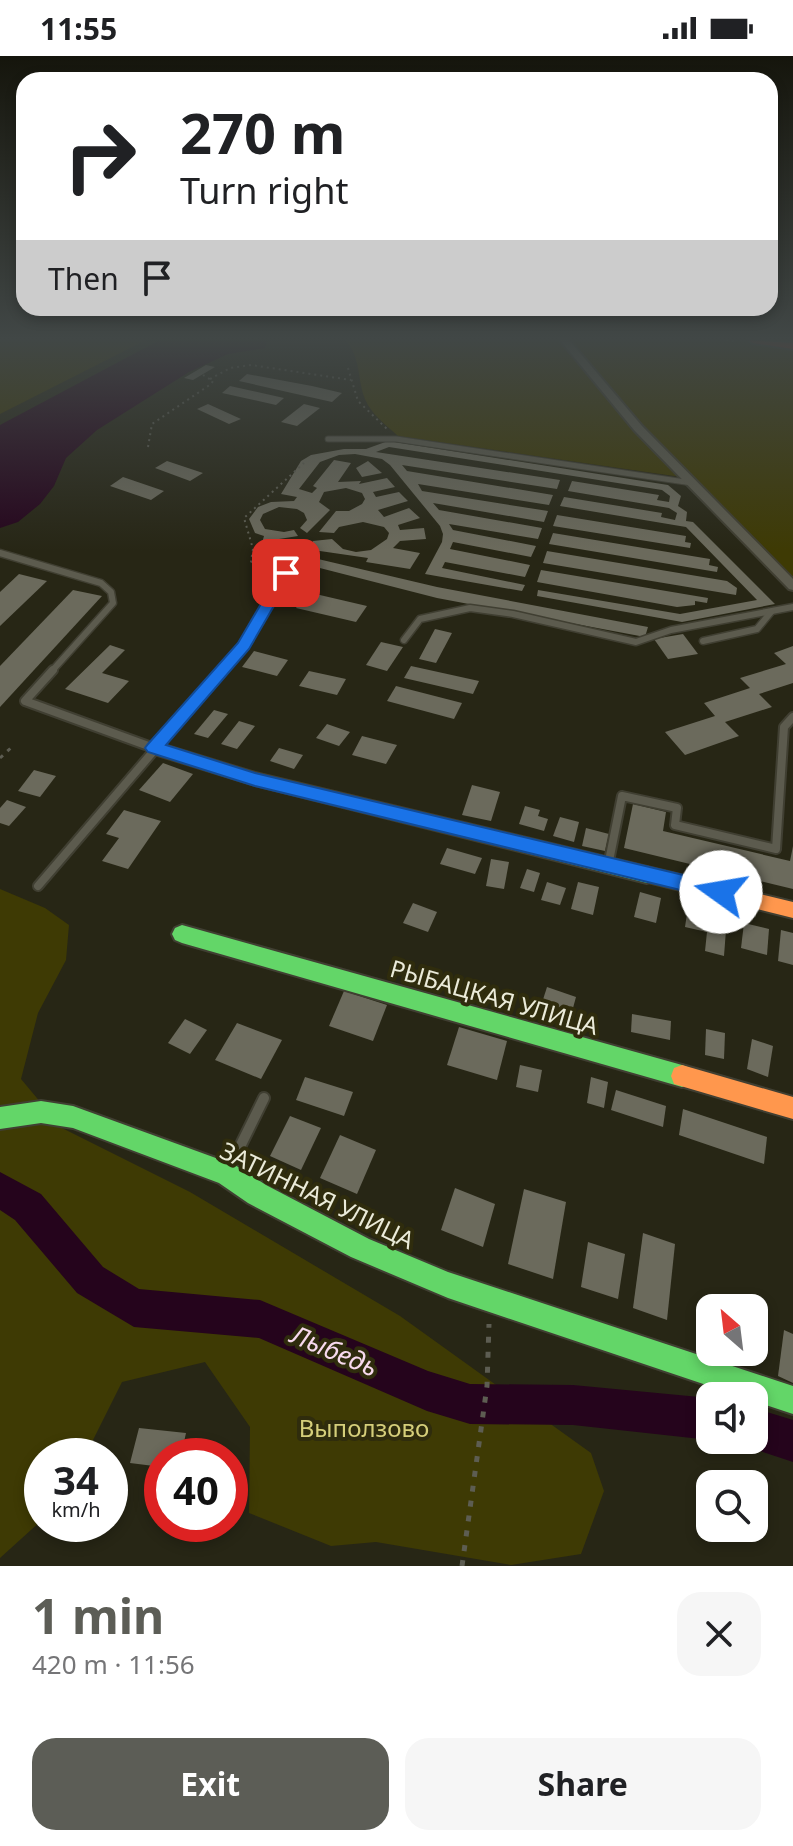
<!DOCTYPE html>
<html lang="en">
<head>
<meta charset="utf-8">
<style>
  :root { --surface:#fff; --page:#f6f6f6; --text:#202124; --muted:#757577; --accent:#5c5d56 }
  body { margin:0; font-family:"Noto Sans",sans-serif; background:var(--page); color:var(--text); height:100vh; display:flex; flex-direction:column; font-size:30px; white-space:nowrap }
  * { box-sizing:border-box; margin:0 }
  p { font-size:26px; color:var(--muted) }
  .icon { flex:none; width:44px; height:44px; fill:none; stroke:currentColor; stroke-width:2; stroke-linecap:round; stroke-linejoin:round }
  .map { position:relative; height:1510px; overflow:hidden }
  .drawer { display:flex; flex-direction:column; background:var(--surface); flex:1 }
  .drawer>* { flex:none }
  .top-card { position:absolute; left:16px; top:16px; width:762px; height:244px; border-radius:24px; box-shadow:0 4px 12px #0003; background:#fff; color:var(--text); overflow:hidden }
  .needle { width:52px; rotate:332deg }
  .controls { position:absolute; left:696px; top:1238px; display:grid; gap:16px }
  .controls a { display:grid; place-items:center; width:72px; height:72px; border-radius:16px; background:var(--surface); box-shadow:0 4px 12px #0003; font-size:40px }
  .speed { position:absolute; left:24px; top:1382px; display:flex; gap:16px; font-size:40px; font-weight:700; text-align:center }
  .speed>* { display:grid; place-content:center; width:104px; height:104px; border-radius:50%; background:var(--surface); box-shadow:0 4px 12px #0003; line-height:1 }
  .speed small { font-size:20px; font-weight:400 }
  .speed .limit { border:12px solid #d22; background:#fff; color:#111 }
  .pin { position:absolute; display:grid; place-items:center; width:68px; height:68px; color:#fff; margin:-34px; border-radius:16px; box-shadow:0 4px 12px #0006 }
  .me { position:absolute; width:88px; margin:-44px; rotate:283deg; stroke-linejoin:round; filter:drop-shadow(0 0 6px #0008) }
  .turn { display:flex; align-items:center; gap:28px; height:168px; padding:0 32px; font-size:36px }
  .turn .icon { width:104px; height:104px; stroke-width:2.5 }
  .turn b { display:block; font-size:56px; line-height:68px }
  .then { display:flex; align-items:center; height:76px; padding:0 32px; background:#0003; gap:16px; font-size:30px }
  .round { display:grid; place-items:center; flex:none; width:84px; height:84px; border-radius:24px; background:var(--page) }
  .summary { display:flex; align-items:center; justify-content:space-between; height:136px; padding:0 32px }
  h1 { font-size:48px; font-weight:700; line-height:60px; color:var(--accent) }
  .button { display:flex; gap:16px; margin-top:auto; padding:16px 32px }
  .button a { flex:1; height:92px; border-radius:24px; background:var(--accent); color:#fff; font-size:32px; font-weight:700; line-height:92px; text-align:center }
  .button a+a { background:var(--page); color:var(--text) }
  .status { display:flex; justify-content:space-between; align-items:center; height:56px; padding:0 40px; background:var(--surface); direction:ltr }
  .status svg { height:22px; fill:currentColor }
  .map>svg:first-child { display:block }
  .green { fill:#3e3a04 }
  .water { fill:#25041c }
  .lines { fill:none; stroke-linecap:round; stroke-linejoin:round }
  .river { fill:#25041c; fill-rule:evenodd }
  .building { fill:#6b6a5c }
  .lane-far3-casing { stroke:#403f32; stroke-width:7 }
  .lane-far2-casing { stroke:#403f32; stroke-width:9 }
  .lane-far1-casing { stroke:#403f32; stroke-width:12 }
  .lane-casing { stroke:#403f32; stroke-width:14 }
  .street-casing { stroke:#403f32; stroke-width:4 }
  .fast-casing { stroke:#403f32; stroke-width:4 }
  .slow-casing { stroke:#403f32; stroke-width:4 }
  .jam-casing { stroke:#403f32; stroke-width:4 }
  .path-far2 { stroke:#5d5d52; stroke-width:2; stroke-dasharray:2 4; stroke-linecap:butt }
  .path-far1 { stroke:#5d5d52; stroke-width:3; stroke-dasharray:4 6; stroke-linecap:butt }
  .path { stroke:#5d5d52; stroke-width:5; stroke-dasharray:6 9; stroke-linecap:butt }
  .lane-far3 { stroke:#5c5b4e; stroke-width:5 }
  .lane-far2 { stroke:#5c5b4e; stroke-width:6 }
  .lane-far1 { stroke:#5c5b4e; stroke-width:8 }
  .lane { stroke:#5c5b4e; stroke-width:10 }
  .street { fill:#5c5b4e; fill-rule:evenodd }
  .fast { fill:#63d668; fill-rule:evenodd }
  .slow { fill:#ff974d; fill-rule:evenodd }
  .jam { fill:#b3261e; fill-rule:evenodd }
  .route { fill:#1a73e8; stroke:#114b97; stroke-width:2 }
  .labels { text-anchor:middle; stroke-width:8; stroke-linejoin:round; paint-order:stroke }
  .near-street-label { font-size:24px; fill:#ebebd9; stroke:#2f2c0d }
  .near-park-label { font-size:24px; fill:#d5ce7a; stroke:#2f2c0d }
  .near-water-label { font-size:26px; font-style:italic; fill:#f8daee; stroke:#2f2c0d }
</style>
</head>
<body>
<div class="status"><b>11:55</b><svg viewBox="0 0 49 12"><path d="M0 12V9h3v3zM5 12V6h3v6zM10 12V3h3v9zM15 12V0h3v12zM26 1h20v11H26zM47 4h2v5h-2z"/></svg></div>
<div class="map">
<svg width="793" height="1510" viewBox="0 0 793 1510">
  <rect width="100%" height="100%" fill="#272615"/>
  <g class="green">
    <path d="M0,284H146L0,358Z"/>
    <path d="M345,284H793V524L688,422L398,380C386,369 371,358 365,343C357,323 361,300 345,284Z"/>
    <path d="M0,833L45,852L69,869L66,904L38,957L21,1023L62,1072L190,1136L400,1260L591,1397L604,1435L581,1498L511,1509L376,1486L331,1490L249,1457L250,1371L205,1306L122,1326L85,1400H42V1464L0,1502Z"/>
  </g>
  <path class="water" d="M160,284H267L265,292L228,298L189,316L97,374L66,402L54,430L40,448L18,466L0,472V369Z"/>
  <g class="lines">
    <g class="river">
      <path d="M0,1116L41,1138L103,1211L139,1233L260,1244L428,1315L470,1328L573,1329L710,1342V1384L573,1369L470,1368L427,1355L259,1282L134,1271L77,1237L15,1164L0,1154Z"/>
      <path d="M754,1352L793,1364V1406L739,1388L738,1384H754Z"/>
    </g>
  </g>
  <g class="building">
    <path d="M206,309L215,311L193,324L184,322Z"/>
    <path d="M247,318L312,330L342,337L332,346L239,325Z"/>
    <path d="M230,330L284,342L276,349L222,337Z"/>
    <path d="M208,348L241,363L229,368L197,353Z"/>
    <path d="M304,348L320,352L297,370L281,366Z"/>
    <path d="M388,385L668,429L681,440L678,450L687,456L686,465L693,466L775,548L682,566L537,540L538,534L680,558L757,544L686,471L560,450L564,441L662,457L661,461L675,464L677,457L669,452L568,435L572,425L659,439L657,444L669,446L670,440L662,434L389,391L376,396L560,424L557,433L402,409L407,415L553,439L549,449L418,428L422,435L548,455L544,466L433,447L439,454L542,472L538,483L449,468L453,474L536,490L531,501L453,486L450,493L530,509L525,521L445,506L442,512L525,529L522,535L425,518L442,486L443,478L440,470L390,409L382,403L355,398L339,399L320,406L299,433L312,437L317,432L313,430L334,404L351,407L338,426L361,425L359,428L387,422L395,431L373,436L376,441L399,436L408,445L378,454L384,461L409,452L420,462L398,469L400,474L424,472L426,483L400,485L393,492L420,497L410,513L366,506L368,502L313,494V485L332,483L343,493L356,496L371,494L387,483L389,477L384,471L363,466L339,471L334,477L319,476L336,455H349L362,448L365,443L362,437L346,432L324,436L319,446L330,454L307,477L300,472L307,464L304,457L297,453L279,451L263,458L260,464L265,473L284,476L294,474L298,480L279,483L292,486L289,490L297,491L281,514L260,510L275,489L262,487L264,480L255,477L249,463L258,451L271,446L294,445L297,441L281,438L301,405L311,399L344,393H366Z"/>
    <path d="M167,405L203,417L190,425L155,412Z"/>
    <path d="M368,405L382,417L362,421L356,412Z"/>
    <path d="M123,421L164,435L151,444L110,430Z"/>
    <path d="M557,459L686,480L685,486L691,487L690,492L553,470Z"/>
    <path d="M553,477L710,503L709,509L718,511L717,516L549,488Z"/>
    <path d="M547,495L727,525L737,532L736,539L543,507Z"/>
    <path d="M318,503L437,531L648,571L645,581L437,542L312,510Z"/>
    <path d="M541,514L708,542L707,547L695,545V549L677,551L537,526Z"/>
    <path d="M19,518L47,525L0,570V536Z"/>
    <path d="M73,534L102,540L0,651V610Z"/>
    <path d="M307,536L367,550L356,566L296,552Z"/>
    <path d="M435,573L452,577L436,607L419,603Z"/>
    <path d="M683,578L698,598L668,603L654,583Z"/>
    <path d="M381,586L403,591L387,615L366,609Z"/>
    <path d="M110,589L125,594L102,617L129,625L108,647L65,633Z"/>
    <path d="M793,590V627L759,638L772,651L725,666L739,680L685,699L665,676L715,660L704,647L750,632L740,622L786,608L774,597Z"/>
    <path d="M254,595L288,604L277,620L242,611Z"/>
    <path d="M411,610L479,625L473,638L404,622Z"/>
    <path d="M309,615L346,623L337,639L299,630Z"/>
    <path d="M396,630L462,647L454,663L387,645Z"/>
    <path d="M214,654L228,658L208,682L194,678Z"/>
    <path d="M239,665L255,670L237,693L221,688Z"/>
    <path d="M327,668L350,676L339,690L316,682Z"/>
    <path d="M362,680L397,689L386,708L352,699Z"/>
    <path d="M279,692L303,699L294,713L270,705Z"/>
    <path d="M163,707L193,718L170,746L139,734Z"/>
    <path d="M34,714L56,720L40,741L18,735Z"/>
    <path d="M472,729L500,736L491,765L462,759Z"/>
    <path d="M7,744L26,751L9,770L0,767V752Z"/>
    <path d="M633,748L666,756L663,775L790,805L793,790V833L624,792Z"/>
    <path d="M525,750L540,754L538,760L548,763L544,775L519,768Z"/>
    <path d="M124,754L161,765L128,813L102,805L119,782L106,778Z"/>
    <path d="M560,761L579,766L574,786L553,780Z"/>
    <path d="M586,772L609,778L605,795L582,790Z"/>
    <path d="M447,792L482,802L475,818L440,808Z"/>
    <path d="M491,803L509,806L504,833L486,830Z"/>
    <path d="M527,813L540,817L534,836L520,832Z"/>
    <path d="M547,826L566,832L560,849L541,844Z"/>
    <path d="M578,826L599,831L593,859L571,853Z"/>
    <path d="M640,836L661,842L656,867L634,861Z"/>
    <path d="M413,847L437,856L428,876L403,867Z"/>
    <path d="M688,851L727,861L724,900L705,895L707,876L685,871Z"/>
    <path d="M744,867L769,873L767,899L741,892Z"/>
    <path d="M781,874L793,877V909L778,905Z"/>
    <path d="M547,931L576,941L570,963L540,953Z"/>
    <path d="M344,935L387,949L373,985L329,970Z"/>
    <path d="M632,958L671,965L670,984L631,976Z"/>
    <path d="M185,963L207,974L190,998L168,987Z"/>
    <path d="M237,967L282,984L261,1023L215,1004Z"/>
    <path d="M459,971L507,985L497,1024L447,1009Z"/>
    <path d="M706,973L725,977L724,1003L705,999Z"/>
    <path d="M752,983L773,990L768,1021L747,1013Z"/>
    <path d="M520,1009L542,1014L538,1036L516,1031Z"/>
    <path d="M305,1021L353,1036L344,1060L296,1044Z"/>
    <path d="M591,1021L608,1026L604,1052L587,1047Z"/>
    <path d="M616,1034L666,1050L663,1071L611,1054Z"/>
    <path d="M683,1053L767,1081L764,1108L679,1079Z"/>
    <path d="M290,1060L321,1072L301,1114L270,1100Z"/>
    <path d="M340,1079L376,1094L357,1138L320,1122Z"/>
    <path d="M455,1132L495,1148L483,1191L441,1174Z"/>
    <path d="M524,1133L566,1146L553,1223L508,1208Z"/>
    <path d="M643,1177L675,1188L667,1264L633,1252Z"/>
    <path d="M588,1186L625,1198L618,1243L581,1231Z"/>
    <path d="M784,1274L793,1278V1327L778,1320Z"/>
    <path d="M139,1372L186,1377L181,1400H162V1411L130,1407Z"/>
  </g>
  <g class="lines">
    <g class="lane-far3-casing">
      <path id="lane-far3" d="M328,383H396L692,427"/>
    </g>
    <g class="lane-far2-casing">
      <g id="lane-far2">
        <path d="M0,497L101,527L111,536L113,547L51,616"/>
        <path d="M404,584L420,563L470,552L513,558L636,586L671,574L793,551"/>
        <path d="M703,585L757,573L771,556"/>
        <path d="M222,616L244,590L286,517"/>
      </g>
    </g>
    <g class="lane-far1-casing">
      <g id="lane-far1">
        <path d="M53,614L25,645L154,692"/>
        <path d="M608,810L622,740L677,752L675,769L776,793L784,671L793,661"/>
        <path d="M38,830L223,614"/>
        <path d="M721,835L723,816"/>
      </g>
    </g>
    <g class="lane-casing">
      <path id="lane" d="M229,1113L264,1042"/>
    </g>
    <g class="street-casing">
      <path id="street" d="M560,284H569L642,370L793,523V534L789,533L634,374Z"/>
    </g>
    <g class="fast-casing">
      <g id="fast">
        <path d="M154,686L255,717L647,811L654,814L657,819L654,824L647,827L255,729L148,696L146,692Z"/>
        <path d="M182,869L682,1009L690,1012L693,1020L690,1028L682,1031L182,887L175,884L172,878L175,872Z"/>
        <path d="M41,1045L73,1050L235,1109L266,1129L369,1183L448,1216L793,1330V1358L754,1345V1340H739L448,1242L351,1201L248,1147L219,1127L73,1072L41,1067L0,1073V1051Z"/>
      </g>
    </g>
    <g class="slow-casing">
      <g id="slow">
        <path d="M647,811L793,846V862L640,824L637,819L640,814Z"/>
        <path d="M682,1009L793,1041V1063L674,1028L671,1020L674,1012Z"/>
      </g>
    </g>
    <g class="jam-casing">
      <path id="jam" d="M748,284L793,287V293L753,287Z"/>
    </g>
    <g class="path-far2">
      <path d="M726,284L738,286"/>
      <path d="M348,312L358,345L388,374"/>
      <path d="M210,323L230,312L251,309L351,324"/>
      <path d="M148,391L152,368L211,328L213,325L203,319"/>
      <path d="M273,516L254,510L251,505L253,493L244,462L304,407"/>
    </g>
    <path class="path-far1" d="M0,702L13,690"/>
    <path class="path" d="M462,1510L487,1330L489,1268"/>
    <use href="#lane-far3" class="lane-far3"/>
    <use href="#lane-far2" class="lane-far2"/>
    <use href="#lane-far1" class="lane-far1"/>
    <use href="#lane" class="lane"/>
    <use href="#street" class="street"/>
    <use href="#fast" class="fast"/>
    <use href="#slow" class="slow"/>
    <use href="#jam" class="jam"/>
  </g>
  <linearGradient id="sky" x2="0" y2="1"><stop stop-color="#15150c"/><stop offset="0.57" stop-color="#414746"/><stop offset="1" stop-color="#414746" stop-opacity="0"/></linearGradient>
  <rect width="793" height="495" fill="url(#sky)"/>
  <path class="route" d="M286,513L293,517L249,593L166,689L255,717L721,828L728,831L730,836L728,842L721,844L255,730L148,696L145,692L148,688L238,587L279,517Z"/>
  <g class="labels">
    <g class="near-street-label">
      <text transform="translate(494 942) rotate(16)" y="8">РЫБАЦКАЯ УЛИЦА</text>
      <text transform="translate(317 1140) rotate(26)" y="8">ЗАТИННАЯ УЛИЦА</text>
    </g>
    <g class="near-park-label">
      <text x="364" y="1381">Выползово</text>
    </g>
    <g class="near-water-label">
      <text transform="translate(334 1295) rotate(23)" y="9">Лыбедь</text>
    </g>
  </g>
</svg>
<div class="controls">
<a><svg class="needle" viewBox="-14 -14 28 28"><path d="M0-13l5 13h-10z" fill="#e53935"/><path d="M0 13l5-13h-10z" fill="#757577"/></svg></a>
<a><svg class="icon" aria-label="sound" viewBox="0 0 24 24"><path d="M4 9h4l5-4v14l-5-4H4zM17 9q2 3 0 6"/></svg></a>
<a><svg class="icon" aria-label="search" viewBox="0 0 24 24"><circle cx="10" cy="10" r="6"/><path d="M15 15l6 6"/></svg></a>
</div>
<div class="speed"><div>34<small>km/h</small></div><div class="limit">40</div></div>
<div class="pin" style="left:286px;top:517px;background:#d93025"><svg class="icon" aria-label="arrive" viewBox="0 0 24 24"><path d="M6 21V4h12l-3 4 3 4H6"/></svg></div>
<svg class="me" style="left:721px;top:836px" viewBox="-20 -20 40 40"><circle r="19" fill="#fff"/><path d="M0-13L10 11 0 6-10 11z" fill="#1a73e8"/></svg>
<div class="top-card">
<div class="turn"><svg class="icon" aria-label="right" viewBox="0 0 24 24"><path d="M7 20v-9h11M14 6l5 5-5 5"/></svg><div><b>270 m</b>Turn right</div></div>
<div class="then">Then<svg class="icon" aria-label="arrive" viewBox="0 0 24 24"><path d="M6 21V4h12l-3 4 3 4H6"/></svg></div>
</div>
</div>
<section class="drawer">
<div class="summary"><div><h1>1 min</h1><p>420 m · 11:56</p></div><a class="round"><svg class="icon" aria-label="close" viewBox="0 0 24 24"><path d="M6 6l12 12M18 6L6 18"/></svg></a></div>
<div class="button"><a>Exit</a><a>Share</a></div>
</section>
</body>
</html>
